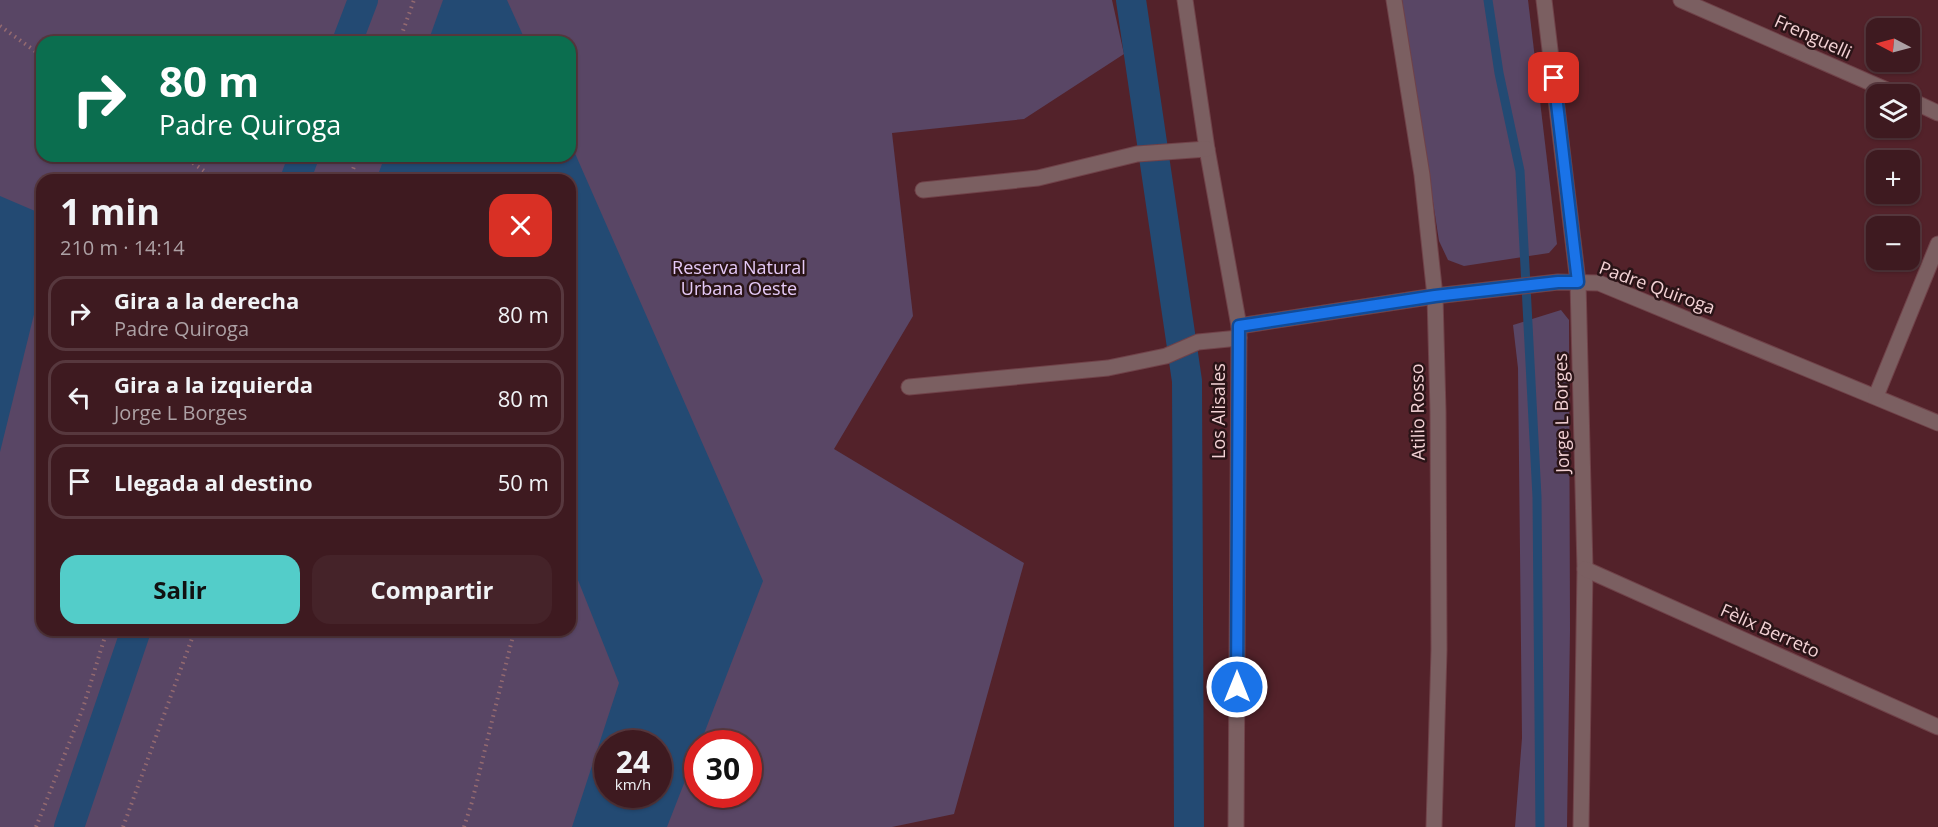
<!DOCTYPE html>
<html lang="es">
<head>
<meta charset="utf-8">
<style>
  :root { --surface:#3e1a20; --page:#452329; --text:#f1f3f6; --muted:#ada1a5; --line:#57383e; --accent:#53cdc9 }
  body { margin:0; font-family:"Open Sans",sans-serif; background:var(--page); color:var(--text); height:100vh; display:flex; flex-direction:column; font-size:22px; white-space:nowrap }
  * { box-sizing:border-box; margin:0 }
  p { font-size:20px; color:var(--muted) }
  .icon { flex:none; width:33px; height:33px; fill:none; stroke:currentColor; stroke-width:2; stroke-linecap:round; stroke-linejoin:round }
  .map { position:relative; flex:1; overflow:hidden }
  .sheet { position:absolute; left:36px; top:174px; width:540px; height:462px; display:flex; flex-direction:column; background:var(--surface); border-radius:18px; box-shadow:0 2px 4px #0004,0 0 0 2px var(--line) }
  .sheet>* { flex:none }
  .banner { position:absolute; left:36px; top:36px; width:540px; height:126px; border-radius:18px; box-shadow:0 2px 4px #0004,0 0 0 2px var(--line); background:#0b6e4f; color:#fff; overflow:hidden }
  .needle { width:39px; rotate:276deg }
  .tools { position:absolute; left:1866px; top:18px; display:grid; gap:12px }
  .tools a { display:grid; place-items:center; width:54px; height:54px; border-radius:12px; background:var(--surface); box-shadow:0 2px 4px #0004,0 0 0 2px var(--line); font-size:30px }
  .speed { position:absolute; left:594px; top:730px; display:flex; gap:12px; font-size:30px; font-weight:700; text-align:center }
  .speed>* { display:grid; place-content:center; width:78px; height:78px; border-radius:50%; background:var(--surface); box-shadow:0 2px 4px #0004,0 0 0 2px var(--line); line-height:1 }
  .speed small { font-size:15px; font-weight:400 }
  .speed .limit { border:9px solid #d22; background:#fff; color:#111 }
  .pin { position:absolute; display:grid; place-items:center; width:51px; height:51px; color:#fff; margin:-26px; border-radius:12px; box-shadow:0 3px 9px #0006 }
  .me { position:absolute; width:66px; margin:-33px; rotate:0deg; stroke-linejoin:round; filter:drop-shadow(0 0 4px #0008) }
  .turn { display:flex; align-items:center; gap:21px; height:126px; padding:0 24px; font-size:27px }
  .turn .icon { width:78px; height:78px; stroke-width:2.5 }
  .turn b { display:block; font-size:42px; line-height:51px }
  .round { display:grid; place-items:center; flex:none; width:63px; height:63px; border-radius:18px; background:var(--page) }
  .overview { display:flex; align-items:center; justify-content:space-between; height:102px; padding:0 24px }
  h1 { font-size:36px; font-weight:700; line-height:45px }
  .button { display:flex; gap:12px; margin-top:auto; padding:12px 24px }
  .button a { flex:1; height:69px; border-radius:18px; background:var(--accent); color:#111; font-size:24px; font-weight:700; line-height:69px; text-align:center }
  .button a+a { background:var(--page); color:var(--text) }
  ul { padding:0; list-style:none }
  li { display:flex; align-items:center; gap:18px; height:75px; margin:0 12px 9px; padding:0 12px; border:3px solid var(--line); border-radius:18px }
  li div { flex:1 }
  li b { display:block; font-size:22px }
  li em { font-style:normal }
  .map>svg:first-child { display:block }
  .green { fill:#594665; fill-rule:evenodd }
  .water { fill:#234a73; fill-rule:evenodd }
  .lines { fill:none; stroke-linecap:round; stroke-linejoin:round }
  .stream { stroke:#234a73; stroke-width:9 }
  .canal { stroke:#234a73; stroke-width:30 }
  .minor-casing { stroke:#704249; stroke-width:17 }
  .path { stroke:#946a70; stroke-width:4; stroke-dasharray:1.5 4.5; stroke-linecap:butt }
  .minor { stroke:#7b5f61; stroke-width:15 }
  .route-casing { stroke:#114b97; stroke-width:15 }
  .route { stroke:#1a73e8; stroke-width:10 }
  .labels { text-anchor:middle; stroke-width:5; stroke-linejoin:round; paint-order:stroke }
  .street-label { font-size:18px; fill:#f3d2d5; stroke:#2a1417 }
  .park-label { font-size:18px; fill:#e5caf7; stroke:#2a1417 }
</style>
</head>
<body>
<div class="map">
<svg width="1938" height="827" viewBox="0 0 1938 827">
  <rect width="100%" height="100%" fill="#53222a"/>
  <g class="green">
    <path d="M0,0H1112L1124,54L1024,119L892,133L913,316L834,449L1024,563L954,814L892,827H0ZM42,42H570V156H42ZM42,180H570V630H42ZM608,744H658V795H608ZM698,744H748V795H698Z"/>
    <path d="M1402,0H1528L1557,244L1549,253L1464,266L1448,260L1439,241Z"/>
    <path d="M1561,310L1569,320L1570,630L1567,827H1515L1522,738L1518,368L1513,325Z"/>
  </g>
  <g class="water">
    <path d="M443,0H507L526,42H428Z"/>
    <path d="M570,142L763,581L700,744H698L697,750L667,827H572L619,683L570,560V180H376L385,156H570ZM608,744H658V795H608Z"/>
    <path d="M0,196L42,214V282L0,452Z"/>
  </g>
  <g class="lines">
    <path class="stream" d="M1488,0L1499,73L1520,171L1537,497L1540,827"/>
    <g class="canal">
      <path d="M1131,0L1187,381L1189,827"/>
      <path d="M347,42L363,0"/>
      <path d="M295,180L304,156"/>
      <path d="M69,827L136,630"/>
    </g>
    <g class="minor-casing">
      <g id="minor">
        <path d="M1185,0L1207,149L1239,326L1236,827"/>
        <path d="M1394,0L1422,175L1435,296L1438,412L1439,650L1434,827"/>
        <path d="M1544,0L1578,282L1585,569L1581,827"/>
        <path d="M1681,0L1896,94"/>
        <path d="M1910,100L1938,113"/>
        <path d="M923,190L1038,178L1137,154L1207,149"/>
        <path d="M1239,326L1435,296L1558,282L1599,283L1938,423"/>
        <path d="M909,387L1108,368L1166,356L1198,342L1239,338"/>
        <path d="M1876,396L1938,244"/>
        <path d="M1585,569L1938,727"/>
      </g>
    </g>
    <g class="path">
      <path d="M0,26L42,56"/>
      <path d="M399,42L414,0"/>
      <path d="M183,156L217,180"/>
      <path d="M349,180L358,156"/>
      <path d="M36,827L83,708L107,630"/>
      <path d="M123,827L195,630"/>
      <path d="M464,827L472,802L513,636L512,630"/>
    </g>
    <use href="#minor" class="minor"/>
  </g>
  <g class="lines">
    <g class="route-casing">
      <path id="route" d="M1237,687L1239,326L1435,296L1558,282H1578L1554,78"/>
    </g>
    <use href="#route" class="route"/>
  </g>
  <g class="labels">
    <g class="street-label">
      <text transform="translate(1813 37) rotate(24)" y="6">Frenguelli</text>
      <text transform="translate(1657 288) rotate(20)" y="6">Padre Quiroga</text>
      <text transform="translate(1219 411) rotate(-90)" y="6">Los Alisales</text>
      <text transform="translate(1418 412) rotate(-91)" y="6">Atilio Rosso</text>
      <text transform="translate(1562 413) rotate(-91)" y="6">Jorge L Borges</text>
      <text transform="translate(1770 631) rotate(24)" y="6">Fèlix Berreto</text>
    </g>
    <g class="park-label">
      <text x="739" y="274">Reserva Natural<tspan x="739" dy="21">Urbana Oeste</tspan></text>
    </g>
  </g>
</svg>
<div class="tools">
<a><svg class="needle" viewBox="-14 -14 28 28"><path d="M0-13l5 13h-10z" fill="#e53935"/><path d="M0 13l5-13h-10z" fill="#ada1a5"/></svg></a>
<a><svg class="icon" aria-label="layers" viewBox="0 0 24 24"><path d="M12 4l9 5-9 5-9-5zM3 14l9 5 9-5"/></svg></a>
<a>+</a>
<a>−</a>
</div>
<div class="speed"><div>24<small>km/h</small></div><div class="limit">30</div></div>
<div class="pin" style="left:1554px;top:78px;background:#d93025"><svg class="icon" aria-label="arrive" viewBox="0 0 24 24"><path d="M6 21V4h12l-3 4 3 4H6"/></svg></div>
<svg class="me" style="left:1237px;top:687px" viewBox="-20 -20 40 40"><circle r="17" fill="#1a73e8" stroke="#fff" stroke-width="3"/><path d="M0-11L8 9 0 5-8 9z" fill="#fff"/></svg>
<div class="banner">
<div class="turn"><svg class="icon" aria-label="right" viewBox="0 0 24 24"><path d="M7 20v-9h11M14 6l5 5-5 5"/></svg><div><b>80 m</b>Padre Quiroga</div></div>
</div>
<section class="sheet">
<div class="overview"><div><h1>1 min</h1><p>210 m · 14:14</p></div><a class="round" style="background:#d93025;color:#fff"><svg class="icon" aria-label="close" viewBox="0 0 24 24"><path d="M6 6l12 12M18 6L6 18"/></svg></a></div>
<ul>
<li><svg class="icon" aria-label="right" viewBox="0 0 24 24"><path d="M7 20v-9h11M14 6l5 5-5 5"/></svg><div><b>Gira a la derecha</b><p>Padre Quiroga</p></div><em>80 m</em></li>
<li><svg class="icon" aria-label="left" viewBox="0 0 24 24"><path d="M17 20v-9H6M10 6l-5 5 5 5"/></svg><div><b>Gira a la izquierda</b><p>Jorge L Borges</p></div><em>80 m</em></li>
<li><svg class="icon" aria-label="arrive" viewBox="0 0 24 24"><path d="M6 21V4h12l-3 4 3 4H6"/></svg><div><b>Llegada al destino</b></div><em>50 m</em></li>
</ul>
<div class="button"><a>Salir</a><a>Compartir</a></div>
</section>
</div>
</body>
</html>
